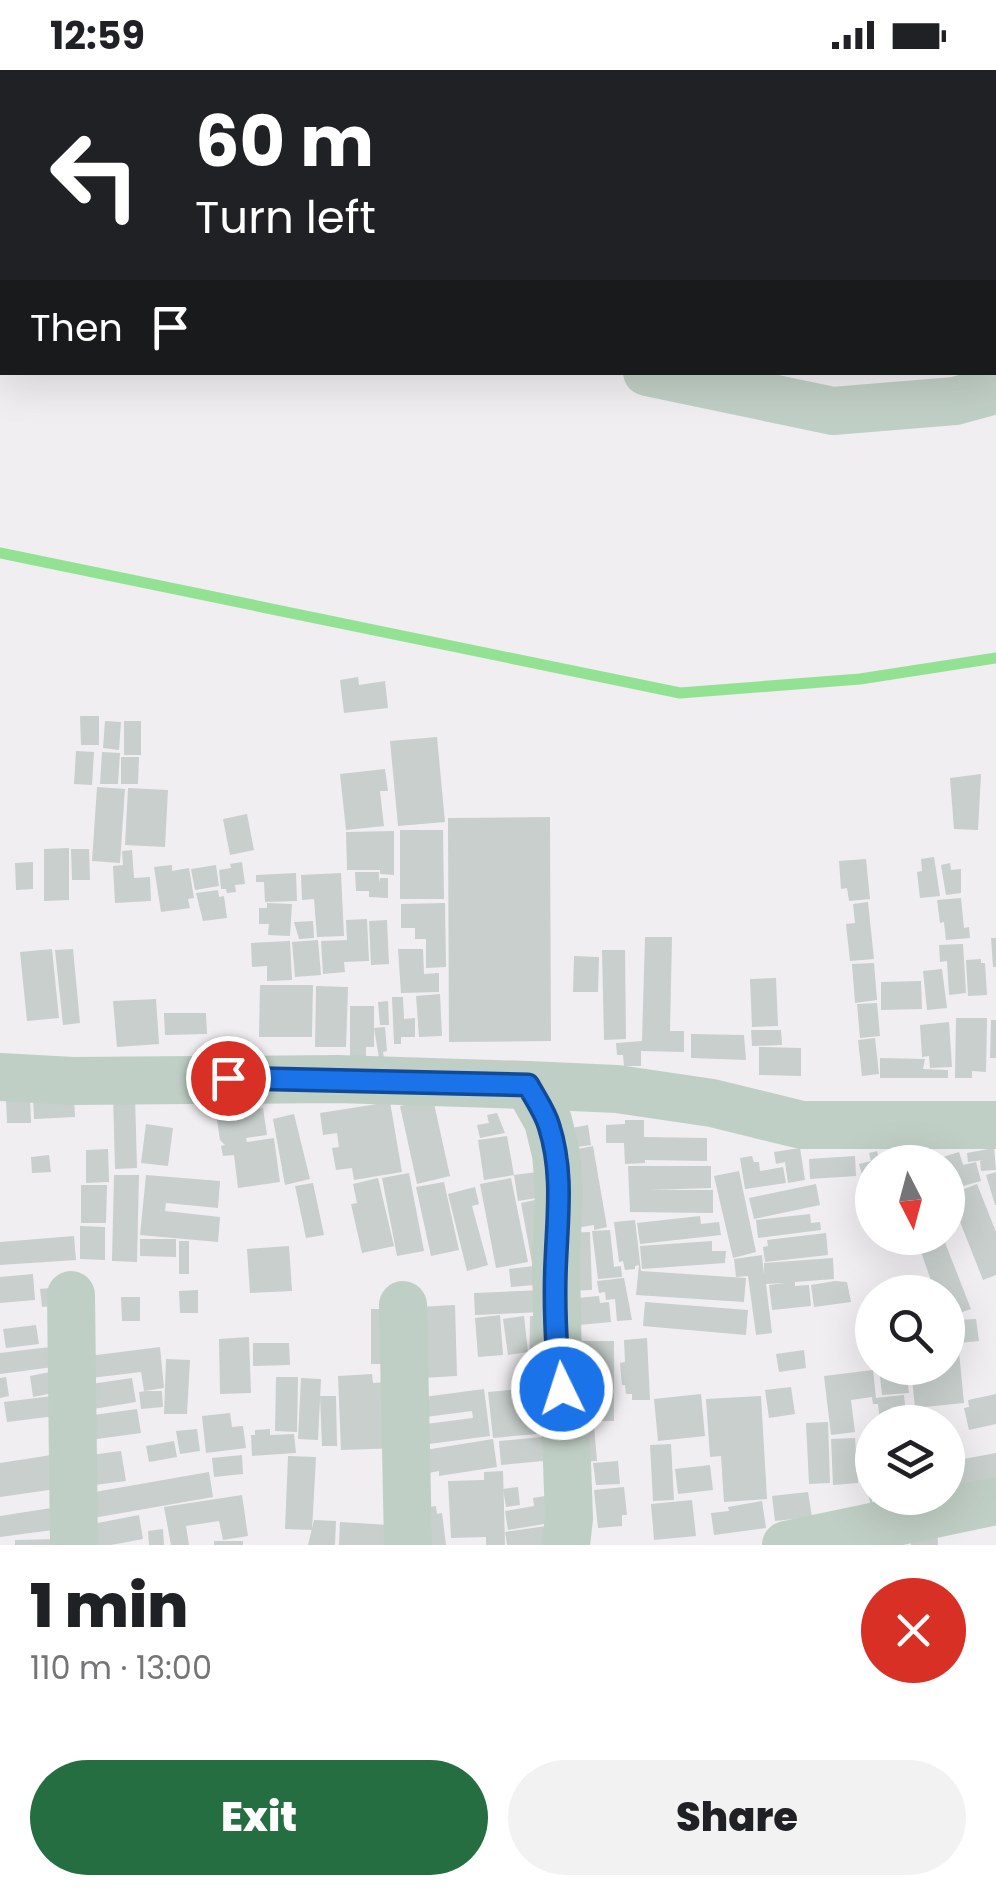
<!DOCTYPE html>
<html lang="en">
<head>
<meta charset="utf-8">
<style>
  :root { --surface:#fff; --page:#f2f2f2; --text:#202124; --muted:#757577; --accent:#256e42 }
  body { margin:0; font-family:Poppins,sans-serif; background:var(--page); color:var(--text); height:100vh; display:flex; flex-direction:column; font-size:38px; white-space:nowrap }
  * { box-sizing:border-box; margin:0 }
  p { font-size:32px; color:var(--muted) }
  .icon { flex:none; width:55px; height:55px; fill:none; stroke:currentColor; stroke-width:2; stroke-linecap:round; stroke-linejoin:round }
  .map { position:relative; height:1475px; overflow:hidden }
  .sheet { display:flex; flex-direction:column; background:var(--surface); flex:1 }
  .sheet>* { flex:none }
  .banner { position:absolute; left:0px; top:0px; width:998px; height:305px; box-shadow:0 10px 40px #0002; background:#202124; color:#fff; overflow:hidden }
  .needle { width:65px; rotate:174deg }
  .tools { position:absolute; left:855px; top:1075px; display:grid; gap:20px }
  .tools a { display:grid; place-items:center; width:110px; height:110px; border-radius:50%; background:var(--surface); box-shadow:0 10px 40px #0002; font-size:50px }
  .pin { position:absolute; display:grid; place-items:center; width:85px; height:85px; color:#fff; margin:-42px; border:5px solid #fff; border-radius:50%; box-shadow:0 2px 10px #0007 }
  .me { position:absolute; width:110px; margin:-55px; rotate:356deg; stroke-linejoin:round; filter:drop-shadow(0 0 8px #0008) }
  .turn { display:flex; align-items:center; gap:35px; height:210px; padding:0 30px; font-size:45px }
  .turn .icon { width:130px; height:130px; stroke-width:2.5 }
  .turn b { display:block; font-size:70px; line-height:85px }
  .then { display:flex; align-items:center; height:95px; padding:0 30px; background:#0003; gap:20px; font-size:38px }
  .round { display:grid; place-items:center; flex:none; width:105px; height:105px; border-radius:52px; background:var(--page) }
  .headline { display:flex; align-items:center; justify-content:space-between; height:170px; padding:0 30px }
  h1 { font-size:60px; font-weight:800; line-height:75px }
  .button { display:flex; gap:20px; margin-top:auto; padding:20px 30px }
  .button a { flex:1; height:115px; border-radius:60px; background:var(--accent); color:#fff; font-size:40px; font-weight:800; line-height:115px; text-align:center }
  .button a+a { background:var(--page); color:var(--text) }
  .status { display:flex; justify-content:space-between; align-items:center; height:70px; padding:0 50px; background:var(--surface); direction:ltr }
  .status svg { height:28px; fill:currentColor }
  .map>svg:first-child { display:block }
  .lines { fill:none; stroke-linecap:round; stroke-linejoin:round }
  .stream { stroke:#93e293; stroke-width:11 }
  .building { fill:#c8cfcc }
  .minor { stroke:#c0cfc5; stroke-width:48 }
  .route-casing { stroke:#114b97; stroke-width:25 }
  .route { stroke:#1a73e8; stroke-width:18 }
</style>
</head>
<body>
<div class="status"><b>12:59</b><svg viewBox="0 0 49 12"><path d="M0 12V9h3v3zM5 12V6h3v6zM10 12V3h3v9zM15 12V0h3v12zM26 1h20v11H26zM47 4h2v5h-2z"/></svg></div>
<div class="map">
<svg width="996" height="1475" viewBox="0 0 996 1475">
  <rect width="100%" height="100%" fill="#f0eef1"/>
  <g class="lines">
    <path class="stream" d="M0,483L680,623L860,609L996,588"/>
  </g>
  <g class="building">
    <path d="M358,607L359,615L385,611L388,638L344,643L340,610Z"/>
    <path d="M80,646H99V675H81Z"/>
    <path d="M105,651L121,652L119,680L103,678Z"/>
    <rect x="124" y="651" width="17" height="34"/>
    <path d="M437,667L445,752L398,756L390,671Z"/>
    <path d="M76,681L94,682L92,715L74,714Z"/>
    <path d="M102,682L120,683L118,714H100Z"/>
    <path d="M121,687H139L138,714H121Z"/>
    <path d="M385,699L388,721H380L384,756L346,760L340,704Z"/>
    <path d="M981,704L978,760L954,759L950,708Z"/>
    <path d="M97,717L125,719L120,793L92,791Z"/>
    <path d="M128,718L168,720L165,777L125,775Z"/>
    <path d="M247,744L254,780L230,785L223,749Z"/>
    <path d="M550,747L551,971L449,972L448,748Z"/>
    <path d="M400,760H443L444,829H400Z"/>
    <path d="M394,761V805L380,804V800H347L346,762Z"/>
    <path d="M69,778V830L44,831V779Z"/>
    <path d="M71,779H89L90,810H72Z"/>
    <path d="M132,780L134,808L150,807L151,831L115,833L113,796L123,795L122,781Z"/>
    <path d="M934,787L940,826L920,828L917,802L922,801L921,789Z"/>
    <path d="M866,789L870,829L849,831L847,818L841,819L839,791Z"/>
    <path d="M33,792V819L16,820L15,793Z"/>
    <path d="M242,792L245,814L235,815L236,822L227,823L226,819H221L219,800L231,798L230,794Z"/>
    <path d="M950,793L951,800L961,799V823L946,825L941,795Z"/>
    <path d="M172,795V801L189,798L194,828L188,829L190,838L161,842L154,797Z"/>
    <path d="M216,795L219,816L195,820L191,799Z"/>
    <path d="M355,802H379V813L380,808H388V828L369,827V821H356Z"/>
    <path d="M296,803L297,831L265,832L264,812H256V805Z"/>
    <path d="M341,803L344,866L317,867L314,829L302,830L301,805Z"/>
    <path d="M218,820L219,827L224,826L227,848L203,851L196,823Z"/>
    <path d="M961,828L964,858L969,857L970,868L946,870L944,852L940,853L937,830Z"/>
    <path d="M868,832L874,889L850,891L846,854L855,853L853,834Z"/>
    <path d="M267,833L292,834L290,866L268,865L269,854H259V838H267Z"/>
    <path d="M445,833L446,897L426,898V869H415V858H401V834Z"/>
    <path d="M367,849L369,891L344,892L345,902L323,904L321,871L347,870L346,850Z"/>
    <path d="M387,850L389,894L371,895L369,851Z"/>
    <path d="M313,851L314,868L299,869L294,852Z"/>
    <path d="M645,867H672L670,961H684V982L641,981V996H624L623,985H617L616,973L642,971Z"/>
    <path d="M991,868H996V897H993Z"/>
    <path d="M318,870L321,905L295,907L292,872Z"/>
    <path d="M290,871L292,910L267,911V896L252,897L251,873Z"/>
    <path d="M963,874L966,923L949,925L947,891L940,892L939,875Z"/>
    <path d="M52,879L59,948L27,951L20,882Z"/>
    <path d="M73,879L80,953L63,955L55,880Z"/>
    <path d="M398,879H423L424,904L439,903V922L401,923Z"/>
    <path d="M602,880H625L626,969L604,970Z"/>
    <path d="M574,886L599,887L598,922H573Z"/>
    <path d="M981,889V893H985L987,925L968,926L966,890Z"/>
    <path d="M874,893L877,930L855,933L852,894Z"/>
    <path d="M942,899L947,938L927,940L923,901Z"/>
    <path d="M776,908L778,956L752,957L750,909Z"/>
    <path d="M921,911L922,939L881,940V912Z"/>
    <path d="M260,915H313L312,967H259Z"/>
    <path d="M316,916L348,917L346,977H315Z"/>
    <path d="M440,924L442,966L419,967L416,926Z"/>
    <path d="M392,927H403L404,949L415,948V967H401V974H394Z"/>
    <path d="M156,929L159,974L117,977L113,931Z"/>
    <path d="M388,931L389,955H380L378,932Z"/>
    <path d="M877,933L880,966L860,968L857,934Z"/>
    <path d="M350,936H374V977H366V987L350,988Z"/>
    <path d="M164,943H206L207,964L165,965Z"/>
    <path d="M956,948H987L986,1002L972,1001V1008H955Z"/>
    <path d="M991,950H996V988H990Z"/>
    <path d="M949,952L952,997L930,998L929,986L922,987L920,955Z"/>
    <path d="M385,957L387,981L383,982L384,988H379L374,958Z"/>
    <path d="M751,960H781L782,975L752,976Z"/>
    <path d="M691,964L744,965L746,990L691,988Z"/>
    <path d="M875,968L879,1004L862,1006L858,970Z"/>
    <path d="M759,977L801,978V1006L759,1005Z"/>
    <path d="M880,988L925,989L923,999L948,1000V1008H880Z"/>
    <path d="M113,1025H135L137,1098L115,1099Z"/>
    <path d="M74,1026L75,1047L34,1049L33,1027Z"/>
    <path d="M30,1027L31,1053H7L6,1028Z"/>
    <path d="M433,1029L450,1106L417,1114L400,1036Z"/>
    <path d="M390,1032L402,1102L354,1110L352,1098L336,1100L332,1078L339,1077L337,1063L323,1065L320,1043Z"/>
    <path d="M263,1038L267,1065L246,1068L247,1072L274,1068L280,1112L238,1118L234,1085L223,1086L221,1076L225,1075L220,1070L216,1044Z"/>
    <path d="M497,1043L505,1063L480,1068L477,1055L489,1053L487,1045Z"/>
    <path d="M294,1044L310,1109L285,1115L273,1049Z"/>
    <path d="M625,1050H644V1067L707,1068V1091L645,1090V1093L625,1094L624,1073H606V1055L625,1054Z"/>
    <path d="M146,1054L173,1058L168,1096L141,1093Z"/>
    <path d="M588,1055L591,1075L563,1079L560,1060Z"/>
    <path d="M507,1066L514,1105L484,1110L478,1070Z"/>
    <path d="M593,1076L607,1157L594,1160V1155L563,1160V1082Z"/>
    <path d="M800,1078L805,1110L788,1113L785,1092L776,1094L774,1082Z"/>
    <path d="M994,1078L996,1100L981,1101L980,1091L984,1090L968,1092L967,1083Z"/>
    <path d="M108,1079L109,1112L86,1113V1080Z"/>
    <path d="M877,1081L880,1092H872V1112L865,1115L859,1094L871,1091L869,1083Z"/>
    <path d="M959,1082L963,1095L976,1092L981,1111L952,1119L948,1092L943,1087Z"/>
    <path d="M49,1085L51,1102L32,1103L31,1087Z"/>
    <path d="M936,1085L939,1092H907L918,1088L919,1090Z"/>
    <path d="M752,1086L754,1092H759L760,1101L783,1097L786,1113L745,1119L740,1088Z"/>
    <path d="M855,1086L856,1106L810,1109L809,1089Z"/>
    <path d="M628,1096H711V1118L650,1120H713V1143L630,1142Z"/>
    <path d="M545,1101L543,1127L518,1131L514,1105Z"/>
    <path d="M739,1101L756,1182L733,1188L714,1106Z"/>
    <path d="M996,1102V1135H995L986,1105Z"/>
    <path d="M409,1103L424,1181L397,1186L382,1108Z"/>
    <path d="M114,1105H139L137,1192L112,1191Z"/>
    <path d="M146,1105L220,1111L218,1138L166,1133L165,1141L220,1147L218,1172L140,1165Z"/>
    <path d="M378,1108L394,1176L362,1183L351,1134L357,1133L353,1114Z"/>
    <path d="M511,1108L528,1192L496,1198L480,1114Z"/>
    <path d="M948,1111L955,1131L948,1134Z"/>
    <path d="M444,1112L459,1180L431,1186L416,1117Z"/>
    <path d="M313,1113L324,1165L306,1168L295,1116Z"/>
    <path d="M816,1114L820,1135L754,1149L749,1128Z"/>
    <path d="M977,1114L996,1162V1205L983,1210L953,1134L966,1128L958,1130L954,1123Z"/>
    <path d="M81,1115H107L106,1153H81Z"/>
    <path d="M475,1117L479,1134L472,1136L488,1195L467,1201L448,1124Z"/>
    <path d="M535,1130L552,1189L532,1193L521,1133Z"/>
    <path d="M810,1144L811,1153L820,1152L821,1160L758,1168L756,1150Z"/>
    <path d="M700,1146L701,1154L719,1152L721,1165L640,1174L637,1153Z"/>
    <path d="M635,1150L641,1201L746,1208L744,1232L636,1225L639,1195L635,1196V1199L625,1200L623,1191L619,1192L614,1152Z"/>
    <path d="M80,1156L105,1157V1190L80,1189Z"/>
    <path d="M610,1160L614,1197L621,1196L622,1207L598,1209L592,1161Z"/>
    <path d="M590,1162L592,1220L565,1221L562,1163Z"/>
    <path d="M826,1163L828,1185L765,1192L763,1177L768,1176L767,1170Z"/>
    <path d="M74,1166L76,1190L0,1195V1172Z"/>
    <path d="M889,1168H918L920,1174L911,1178L908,1172L893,1178Z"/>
    <path d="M140,1169H176V1187L140,1186Z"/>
    <path d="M944,1170L971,1239L948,1247V1222H935L920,1179Z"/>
    <rect x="179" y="1171" width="10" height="33"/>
    <path d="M712,1171V1181H726L725,1193L642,1199L640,1176Z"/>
    <path d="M289,1176L292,1221L250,1223L247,1179Z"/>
    <path d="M762,1185L764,1205V1193L833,1188L834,1209L795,1212V1216L809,1215L811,1236L772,1240L769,1215L785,1213L766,1214L772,1263L756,1265L748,1206L736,1207L734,1189Z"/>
    <path d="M550,1194L546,1214L511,1217L509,1199Z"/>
    <path d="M33,1204L35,1230L0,1233V1207Z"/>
    <path d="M624,1208L632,1250L617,1251L615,1229L606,1230L605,1222L599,1223L597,1211Z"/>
    <path d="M835,1211L847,1212L851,1232L814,1237L811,1215Z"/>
    <path d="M60,1217L62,1235L42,1237L40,1219Z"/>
    <path d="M198,1220V1243H180L179,1221Z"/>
    <path d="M543,1220L544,1242L475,1245L474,1223Z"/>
    <path d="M599,1226L600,1233L609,1232L611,1252L568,1256L566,1229Z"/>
    <path d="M121,1227H140V1251H122Z"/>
    <path d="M645,1232L748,1240L746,1265L643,1256Z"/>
    <path d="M455,1235L457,1306L421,1308L418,1237Z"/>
    <path d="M371,1239H394L393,1294H371Z"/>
    <path d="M500,1245L503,1285L478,1287L475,1248Z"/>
    <path d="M524,1246L528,1282L508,1285L503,1249Z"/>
    <path d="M530,1246H547L546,1307H529Z"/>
    <path d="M976,1249L979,1271L959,1273L957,1250Z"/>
    <path d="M36,1255L39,1274L6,1278L3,1259Z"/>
    <path d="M249,1267L251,1323L220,1324L219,1269Z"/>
    <path d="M647,1268L650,1330H632V1324H626L625,1315H622L620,1293L625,1292L624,1270Z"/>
    <rect x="574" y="1271" width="40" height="80"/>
    <path d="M253,1273H289L290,1295L253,1296Z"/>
    <path d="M58,1276L61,1296L0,1304V1283Z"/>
    <path d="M160,1277L164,1318L144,1321L141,1302L83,1309L81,1287Z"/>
    <path d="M804,1280L806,1298L779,1302L776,1284Z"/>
    <path d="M959,1282L964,1333L915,1338L911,1298H948V1283Z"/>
    <path d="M166,1289L190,1290L187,1344H164Z"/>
    <path d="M879,1298H906L909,1323L882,1325Z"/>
    <path d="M60,1300L64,1321L33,1327L30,1306Z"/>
    <path d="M873,1300L876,1328L904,1325L907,1352H880L878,1334H873L872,1327L851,1330L855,1362L831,1365L824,1306Z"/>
    <path d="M372,1304L373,1313L399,1311L402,1378L341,1380L338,1306Z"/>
    <path d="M6,1307L9,1326L0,1328V1308Z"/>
    <path d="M276,1307H298L297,1362L275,1361Z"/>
    <path d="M132,1308L136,1332L81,1341L77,1316Z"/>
    <path d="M301,1308L321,1309L318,1370L298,1369Z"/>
    <path d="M553,1316L558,1362L493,1368L488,1322Z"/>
    <path d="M791,1317L795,1344L769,1348L765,1320Z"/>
    <path d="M484,1319L490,1366L421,1375L418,1355L473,1348L472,1341L418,1348L416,1328Z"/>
    <path d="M146,1321H162L163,1337L141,1339L139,1322Z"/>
    <path d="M701,1324L705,1366L658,1371L654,1329Z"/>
    <path d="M996,1324V1354L969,1360L964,1338L969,1337L968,1330Z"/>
    <path d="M60,1325L63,1345L7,1352L4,1332Z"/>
    <path d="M320,1326H336L337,1376H322Z"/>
    <path d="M761,1326L767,1429L724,1432L721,1386L710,1387L706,1329Z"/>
    <path d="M137,1339L141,1363L82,1371L79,1347Z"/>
    <path d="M937,1342L938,1352H908V1345Z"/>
    <path d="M230,1343L232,1357L243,1356L246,1378L206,1383L202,1346Z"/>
    <path d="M828,1352L830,1413L809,1414L806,1353Z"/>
    <path d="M594,1355L597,1391L574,1392L571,1357Z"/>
    <path d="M197,1359L200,1381L180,1384L176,1361Z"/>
    <path d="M270,1359V1365L294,1364L296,1383L252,1386L251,1365H255V1360Z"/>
    <path d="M553,1366L554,1390L501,1395L499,1371Z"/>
    <path d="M855,1368L858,1413L833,1415L831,1369Z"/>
    <path d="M493,1369L497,1397L439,1406V1401L423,1404L419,1381Z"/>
    <path d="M174,1371L177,1387L149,1392L146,1376Z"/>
    <path d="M671,1374L674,1430L653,1431L650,1375Z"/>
    <path d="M121,1381L126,1411L87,1416L83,1386Z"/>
    <path d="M996,1383V1410L958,1417L953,1391Z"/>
    <path d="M58,1384L63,1418L0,1427V1393Z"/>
    <path d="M242,1385L243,1404L214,1407L212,1388Z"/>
    <path d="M288,1386L316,1387L312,1460L285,1459Z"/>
    <path d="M618,1391L620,1414L596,1415L593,1393Z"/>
    <path d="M948,1392L955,1420L948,1422Z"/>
    <path d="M710,1395L713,1420L678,1424L675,1399Z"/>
    <path d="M503,1401L505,1475H486V1467L451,1468L448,1411L484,1410V1402Z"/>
    <path d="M872,1401V1436H871L863,1404Z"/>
    <path d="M209,1402L213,1427L93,1448L89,1423Z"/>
    <path d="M518,1417L520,1435L506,1437L503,1419Z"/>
    <path d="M624,1417L627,1445H622V1456L598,1458L594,1420Z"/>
    <path d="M808,1422L812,1447L775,1451L772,1426Z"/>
    <path d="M557,1424L562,1451L508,1460L505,1441L534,1436L533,1428Z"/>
    <path d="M242,1425L248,1466L223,1470L219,1451L186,1456L189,1475H171L164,1437Z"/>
    <path d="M692,1430L696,1466L654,1470L651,1434Z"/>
    <path d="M762,1431L766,1458L714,1465L711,1443L729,1441L728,1437Z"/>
    <path d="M64,1436L68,1458L0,1467V1446Z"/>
    <path d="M436,1436L437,1444L442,1443L446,1475H424L420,1438Z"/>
    <path d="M139,1445L143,1469L111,1475H80L77,1457Z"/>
    <path d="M314,1450L336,1451L335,1475H308Z"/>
    <path d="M340,1452L389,1455L387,1475H339Z"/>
    <path d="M553,1455L550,1475H507L505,1462Z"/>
    <path d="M937,1455L938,1475H911L910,1456Z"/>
    <path d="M163,1459L164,1475H149L148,1461Z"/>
    <path d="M60,1469V1475H15V1470Z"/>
    <rect x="214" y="1471" width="29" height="4"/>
  </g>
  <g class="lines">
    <g class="minor">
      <path d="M77,0L78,2"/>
      <path d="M647,302L833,341L955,331L996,320"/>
      <path d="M0,1007L73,1011L338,1009L528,1015L617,1019L712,1033L802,1055H996"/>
      <path d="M528,1015L548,1051L556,1084L559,1118L556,1192L558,1299L565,1339L569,1448L566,1475"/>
      <path d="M71,1225L74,1475"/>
      <path d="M403,1235L408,1475"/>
      <path d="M786,1475L996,1431"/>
    </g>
  </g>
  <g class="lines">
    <g class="route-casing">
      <path id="route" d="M228,1008L528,1015C535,1028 545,1042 549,1056C563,1100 558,1142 556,1187C554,1224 555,1283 562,1319"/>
    </g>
    <use href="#route" class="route"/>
  </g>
</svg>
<div class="tools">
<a><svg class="needle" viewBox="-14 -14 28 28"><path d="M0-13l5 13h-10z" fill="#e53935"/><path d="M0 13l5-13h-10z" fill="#757577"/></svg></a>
<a><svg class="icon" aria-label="search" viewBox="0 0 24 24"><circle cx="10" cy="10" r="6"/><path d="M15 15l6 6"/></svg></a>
<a><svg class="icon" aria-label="layers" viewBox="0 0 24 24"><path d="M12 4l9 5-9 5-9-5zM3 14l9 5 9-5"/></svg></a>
</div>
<div class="pin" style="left:228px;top:1008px;background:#d93025"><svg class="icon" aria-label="arrive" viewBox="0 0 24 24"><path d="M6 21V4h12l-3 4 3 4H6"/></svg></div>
<svg class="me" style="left:562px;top:1319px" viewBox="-20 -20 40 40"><circle r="17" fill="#1a73e8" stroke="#fff" stroke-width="3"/><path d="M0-11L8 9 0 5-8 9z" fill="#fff"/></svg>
<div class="banner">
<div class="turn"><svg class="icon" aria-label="left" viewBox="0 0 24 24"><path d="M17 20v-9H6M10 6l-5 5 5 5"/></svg><div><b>60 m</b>Turn left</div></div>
<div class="then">Then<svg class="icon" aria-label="arrive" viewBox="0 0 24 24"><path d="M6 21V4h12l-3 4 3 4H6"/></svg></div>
</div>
</div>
<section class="sheet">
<div class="headline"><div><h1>1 min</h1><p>110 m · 13:00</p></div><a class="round" style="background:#d93025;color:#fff"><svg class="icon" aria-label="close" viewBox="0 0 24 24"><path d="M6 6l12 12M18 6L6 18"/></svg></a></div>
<div class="button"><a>Exit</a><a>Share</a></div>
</section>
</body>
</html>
